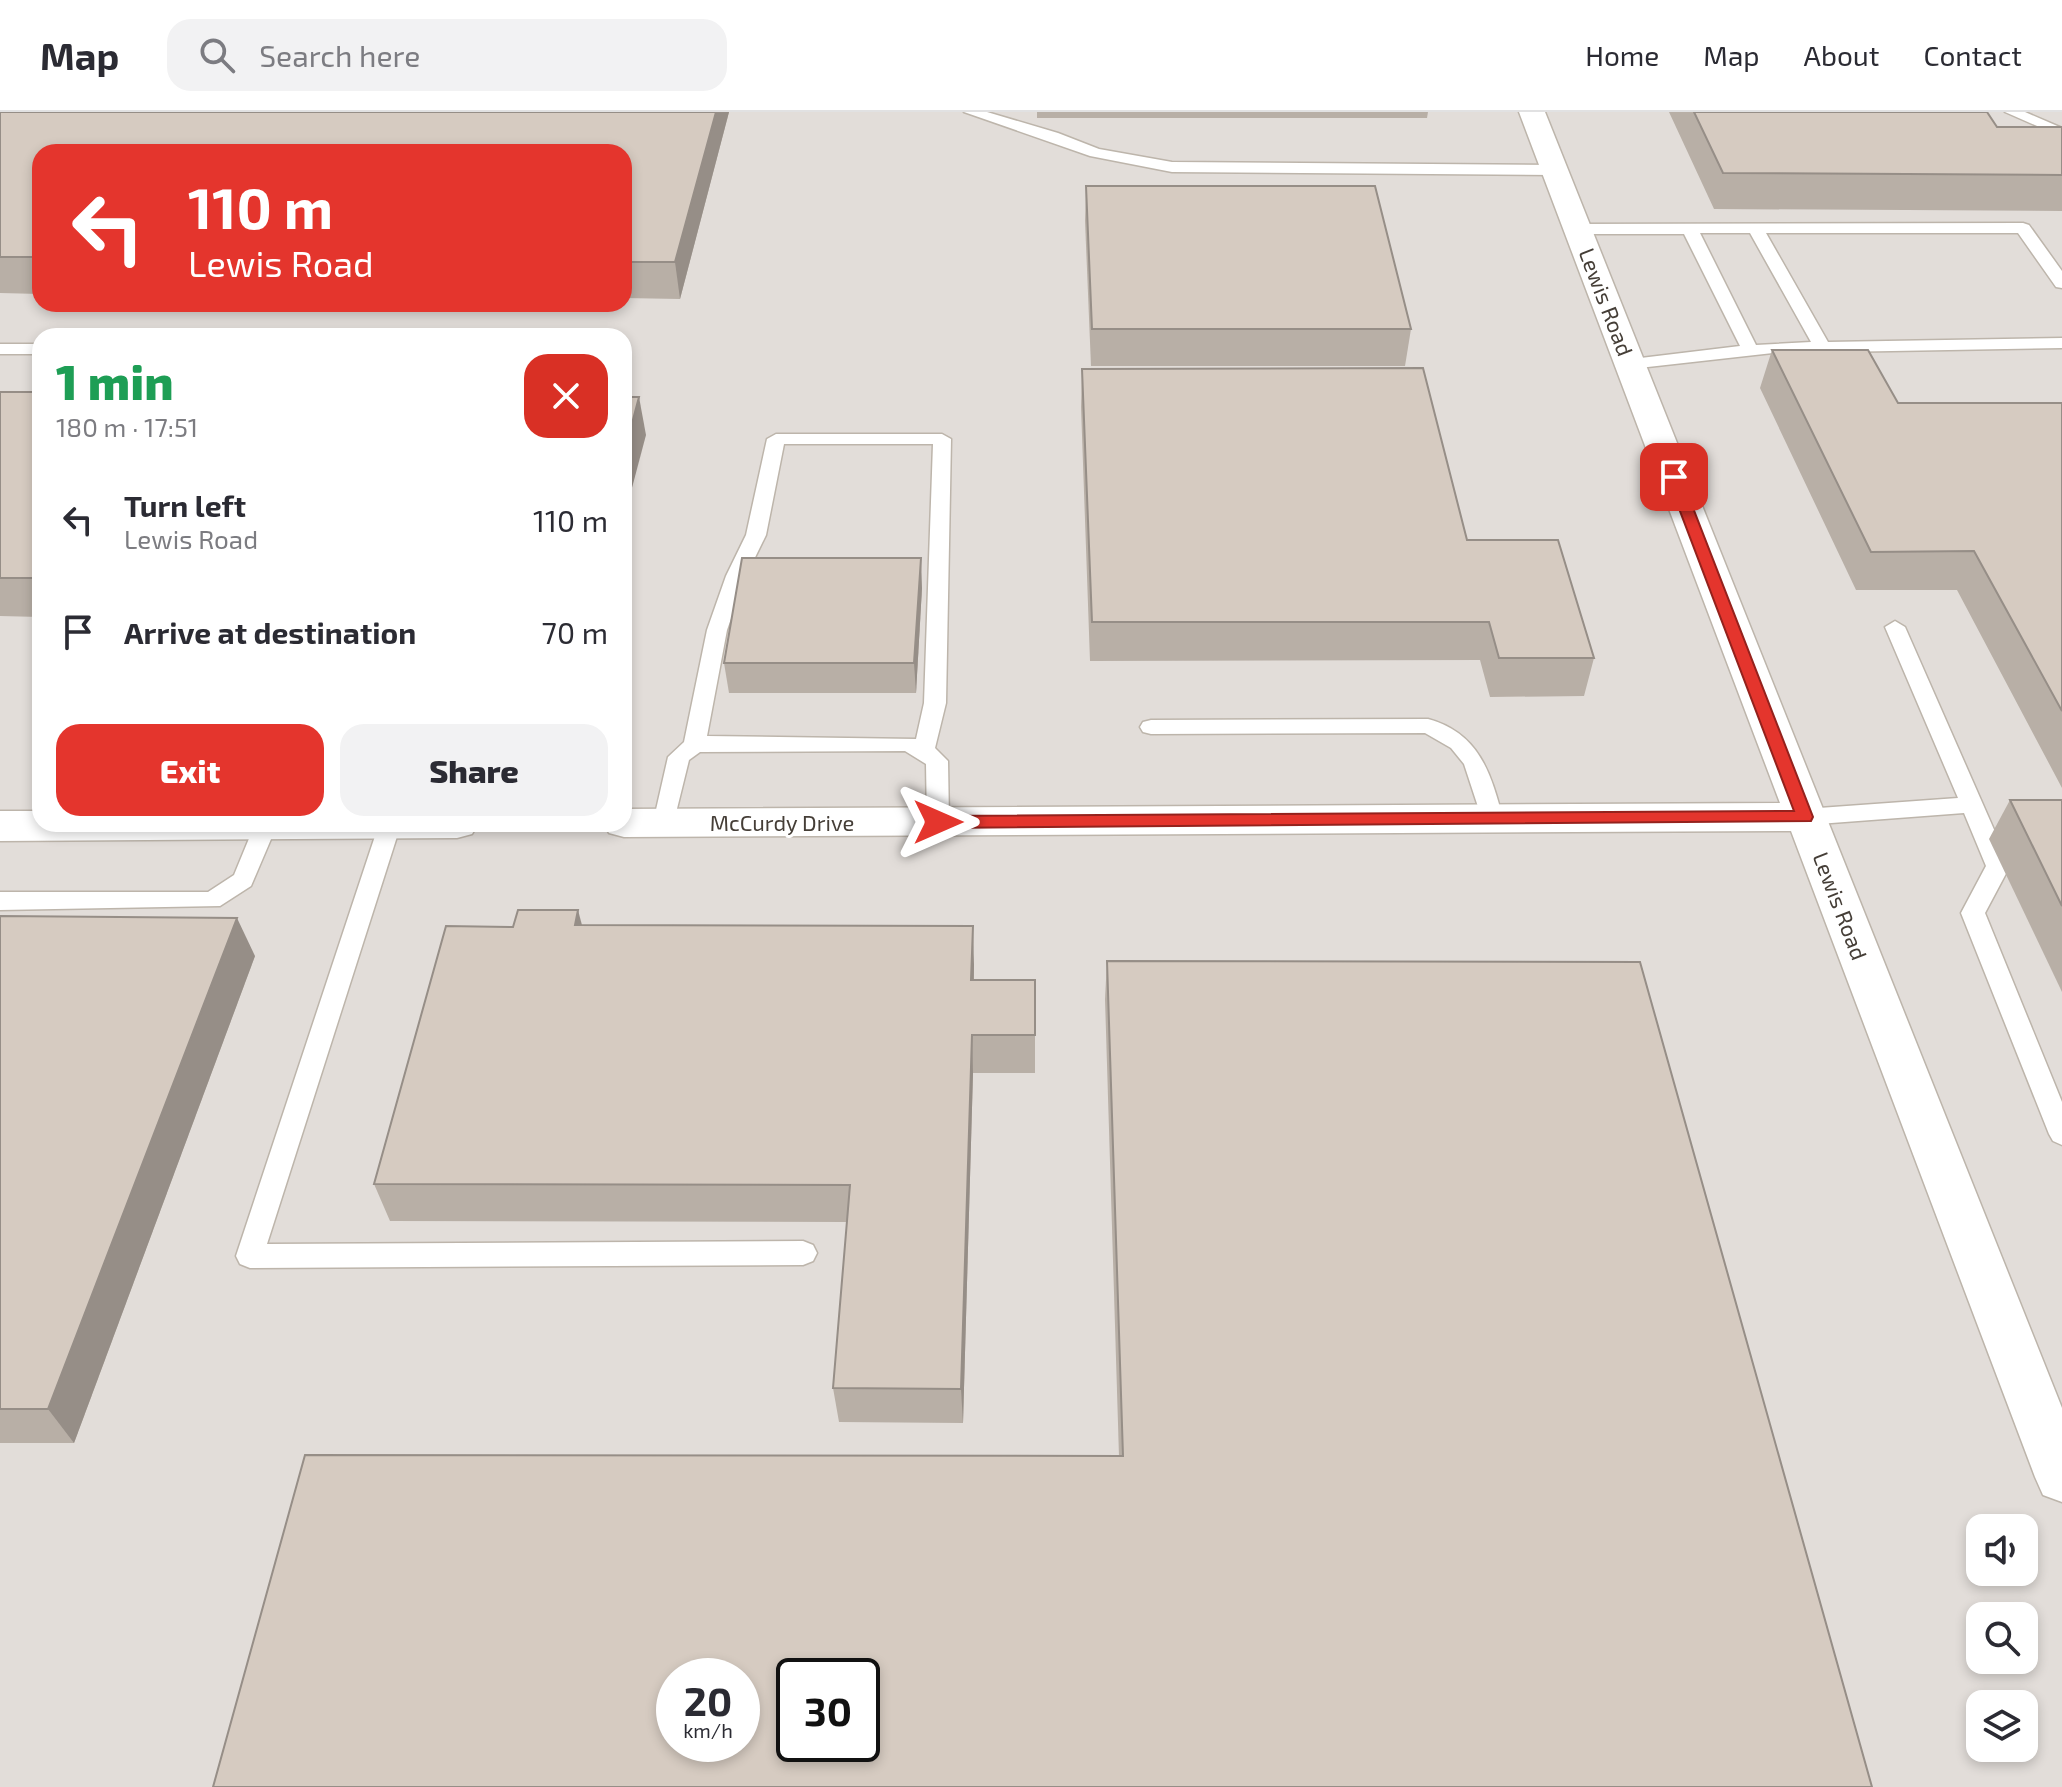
<!DOCTYPE html>
<html lang="en">
<head>
<meta charset="utf-8">
<style>
  :root { --surface:#fff; --page:#f2f2f3; --text:#2b2b33; --muted:#7c7c81; --line:#e1e1e2; --accent:#e4352d }
  body { margin:0; font-family:"Exo 2",sans-serif; background:var(--page); color:var(--text); height:100vh; display:flex; flex-direction:column; font-size:30px; white-space:nowrap }
  * { box-sizing:border-box; margin:0 }
  p { font-size:26px; color:var(--muted) }
  .icon { flex:none; width:44px; height:44px; fill:none; stroke:currentColor; stroke-width:2; stroke-linecap:round; stroke-linejoin:round }
  .map { position:relative; flex:1; overflow:hidden }
  .details { position:absolute; left:32px; top:216px; width:600px; height:504px; display:flex; flex-direction:column; background:var(--surface); border-radius:24px; box-shadow:0 4px 12px #0003 }
  .details>* { flex:none }
  .hud { position:absolute; left:32px; top:32px; width:600px; height:168px; border-radius:24px; box-shadow:0 4px 12px #0003; background:#e4352d; color:#fff; overflow:hidden }
  .tools { position:absolute; left:1966px; top:1402px; display:grid; gap:16px }
  .tools a { display:grid; place-items:center; width:72px; height:72px; border-radius:16px; background:var(--surface); box-shadow:0 4px 12px #0003; font-size:40px }
  .speed { position:absolute; left:656px; top:1546px; display:flex; gap:16px; font-size:40px; font-weight:700; text-align:center }
  .speed>* { display:grid; place-content:center; width:104px; height:104px; border-radius:50%; background:var(--surface); box-shadow:0 4px 12px #0003; line-height:1 }
  .speed small { font-size:20px; font-weight:400 }
  .speed .limit { border:4px solid #111; border-radius:12px; background:#fff; color:#111 }
  .pin { position:absolute; display:grid; place-items:center; width:68px; height:68px; color:#fff; margin:-34px; border-radius:16px; box-shadow:0 4px 12px #0006 }
  .me { position:absolute; width:88px; margin:-44px; rotate:90deg; stroke-linejoin:round; filter:drop-shadow(0 0 6px #0008) }
  .turn { display:flex; align-items:center; gap:28px; height:168px; padding:0 24px; font-size:36px }
  .turn .icon { width:104px; height:104px; stroke-width:2.5 }
  .turn b { display:block; font-size:56px; line-height:68px }
  .round { display:grid; place-items:center; flex:none; width:84px; height:84px; border-radius:24px; background:var(--page) }
  .overview { display:flex; align-items:center; justify-content:space-between; height:136px; padding:0 24px }
  h1 { font-size:48px; font-weight:800; line-height:60px; color:#1e9e55 }
  .primary-button { display:flex; gap:16px; margin-top:auto; padding:16px 24px }
  .primary-button a { flex:1; height:92px; border-radius:24px; background:var(--accent); color:#fff; font-size:32px; font-weight:800; line-height:92px; text-align:center }
  .primary-button a+a { background:var(--page); color:var(--text) }
  ul { padding:0; list-style:none }
  li { display:flex; align-items:center; gap:24px; height:112px; padding:0 24px }
  li div { flex:1 }
  li b { display:block; font-size:30px }
  li em { font-style:normal }
  header { display:flex; align-items:center; gap:48px; box-sizing:border-box; height:112px; padding:0 40px; background:var(--surface); border-bottom:2px solid var(--line) }
  header strong { font-size:38px }
  nav { display:flex; gap:44px; margin-inline-start:auto; font-size:28px }
  .search { width:560px; height:72px; background:var(--page); display:flex; align-items:center; gap:20px; box-sizing:border-box; padding:0 28px; border-radius:24px; color:var(--muted); font-size:30px }
  .map>svg:first-child { display:block }
  .industrial { fill:#e2ddd9; fill-rule:evenodd }
  .lines { fill:none; stroke-linecap:round; stroke-linejoin:round }
  .service-casing { stroke:#bdb5ab; stroke-width:3 }
  .minor-casing { stroke:#bdb5ab; stroke-width:3 }
  .service { fill:#fff; fill-rule:evenodd }
  .minor { fill:#fff; fill-rule:evenodd }
  .wall { fill:#b8afa6 }
  .shaded-wall { fill:#968e87 }
  .building { fill:#d6cbc1; stroke:#968e87; stroke-width:2; fill-rule:evenodd }
  .route { fill:#e4352d; stroke:#94221d; stroke-width:2 }
  .labels { text-anchor:middle; stroke-width:6; stroke-linejoin:round; paint-order:stroke }
  .street-label { font-size:22px; fill:#453e37; stroke:#fff }
</style>
</head>
<body>
<header>
<strong>Map</strong>
<div class="search"><svg class="icon" aria-label="search" viewBox="0 0 24 24"><circle cx="10" cy="10" r="6"/><path d="M15 15l6 6"/></svg>Search here</div>
<nav><a>Home</a><a>Map</a><a>About</a><a>Contact</a></nav>
</header>
<div class="map">
<svg width="2062" height="1675" viewBox="0 0 2062 1675">
  <rect width="100%" height="100%" fill="#f2eee8"/>
  <path class="industrial" d="M0,0H2062V1675H0ZM40,40H624V192H40ZM40,224H624V712H40ZM1980,1416H2024V1460H1980ZM1980,1504H2024V1548H1980ZM674,1564H742V1632H674ZM794,1564H862V1632H794ZM1980,1592H2024V1636H1980Z"/>
  <g class="lines">
    <g class="service-casing">
      <g id="service">
        <path d="M964,0H987L1058,21L1099,37L1172,50L1555,53L1563,58L1555,63L1172,60L1090,44Z"/>
        <path d="M2005,0H2025L2062,16V25Z"/>
        <path d="M2023,111L2029,113L2062,159V176L2056,175L2018,121H1766L1828,230L2062,226V236L1773,241L1630,257L1624,256L1621,252L1624,248L1740,234L1684,122H1577L1569,117L1577,112ZM1700,121H1750L1811,230L1756,233Z"/>
        <rect x="0" y="232" width="40" height="10"/>
        <path d="M776,322H942L951,327L946,591L935,636L948,649L949,710L946,716H930L927,710L926,652L905,639L700,640L689,648L672,717H656L653,711L668,645L684,630L707,518L726,464L746,423L767,327ZM784,332H933L924,591L916,627L707,624L727,518L746,464L766,423Z"/>
        <path d="M1895,509L1905,515L2010,754L1985,801L2062,990V1033L2053,1029L2049,1022L1961,801L1986,754L1964,701L1805,713L1797,711L1794,705L1797,699L1805,697L1958,686L1885,515Z"/>
        <path d="M1428,607C1479,621 1491,661 1503,707L1500,713H1484L1464,652L1451,636L1425,621L1151,622L1143,620L1140,615L1143,610L1151,608Z"/>
        <path d="M255,712L277,713L251,774L220,794L0,798V780H208L234,763Z"/>
        <path d="M379,712H401L267,1132L803,1129L813,1133L817,1141L813,1149L803,1153L250,1156L240,1152L236,1144Z"/>
      </g>
    </g>
    <g class="minor-casing">
      <g id="minor">
        <path d="M1519,0H1545L2062,1296V1390L2043,1383L2035,1365L1791,719L624,725L609,721L604,712H624V697L1780,691Z"/>
        <path d="M0,699H40V712H478L472,722L457,726L0,729Z"/>
      </g>
    </g>
    <use href="#service" class="service"/>
    <use href="#minor" class="minor"/>
  </g>
  <g class="wall">
    <path d="M0,0H729L680,187L624,186V40H40V182L0,181Z"/>
    <path d="M1037,0H1428L1427,6H1037Z"/>
    <path d="M1669,0H1987L1997,15H2062V99L1714,97Z"/>
    <path d="M1086,74L1411,217L1405,254H1091L1085,109Z"/>
    <path d="M1772,238L1898,291H2062V676L1957,478H1856L1760,276Z"/>
    <path d="M1082,257L1467,428L1594,546L1584,584L1490,585L1480,548L1090,549L1081,295Z"/>
    <path d="M0,280H40V505L0,504Z"/>
    <path d="M922,476L916,581H729L724,551Z"/>
    <path d="M2010,688H2062V880L1989,727Z"/>
    <path d="M0,804L255,844L74,1331H0Z"/>
    <path d="M582,813L974,853V868H1035V961H973L963,1311L839,1310L833,1276L847,1110L390,1109L374,1072L513,815Z"/>
    <path d="M1107,849L1872,1675L1119,1344L1105,887Z"/>
  </g>
  <g class="shaded-wall">
    <path d="M716,0H729L680,187L675,150Z"/>
    <path d="M639,285L646,323L624,406V342Z"/>
    <path d="M921,446L922,476L916,581L914,551Z"/>
    <path d="M578,798L588,836L575,813Z"/>
    <path d="M237,806L255,844L74,1331L48,1297Z"/>
    <path d="M973,814L974,853L973,907L971,868Z"/>
    <path d="M972,923L973,961L963,1311L961,1277Z"/>
  </g>
  <g class="building">
    <path d="M0,0H716L675,150H624V40H40V145H0Z"/>
    <path d="M1694,0H1987L1997,15H2062V63L1723,61Z"/>
    <path d="M1086,74H1375L1411,217H1092Z"/>
    <path d="M1772,238H1868L1898,291H2062V599L1974,439L1871,440Z"/>
    <path d="M1423,256L1467,428H1558L1594,546H1499L1489,510H1092L1082,257Z"/>
    <rect x="0" y="280" width="40" height="186"/>
    <path d="M624,285H639L624,342Z"/>
    <path d="M742,446H921L914,551H724Z"/>
    <path d="M2010,688H2062V794Z"/>
    <path d="M518,798H578L575,813L973,814L971,868H1035V923H972L961,1277L833,1276L850,1073L374,1072L446,814L513,815Z"/>
    <path d="M0,804L237,806L48,1297H0Z"/>
    <path d="M1107,849L1640,850L1872,1675H213L305,1343L1123,1344ZM674,1564H742V1632H674ZM794,1564H862V1632H794Z"/>
  </g>
  <path class="route" d="M1674,361L1681,365L1813,705L1811,709L938,716L929,710L938,704L1794,699L1667,365Z"/>
  <g class="labels">
    <g class="street-label">
      <text transform="translate(1606 190) rotate(69)" y="8">Lewis Road</text>
      <text x="782" y="719">McCurdy Drive</text>
      <text transform="translate(1840 794) rotate(69)" y="8">Lewis Road</text>
    </g>
  </g>
</svg>
<div class="tools">
<a><svg class="icon" aria-label="sound" viewBox="0 0 24 24"><path d="M4 9h4l5-4v14l-5-4H4zM17 9q2 3 0 6"/></svg></a>
<a><svg class="icon" aria-label="search" viewBox="0 0 24 24"><circle cx="10" cy="10" r="6"/><path d="M15 15l6 6"/></svg></a>
<a><svg class="icon" aria-label="layers" viewBox="0 0 24 24"><path d="M12 4l9 5-9 5-9-5zM3 14l9 5 9-5"/></svg></a>
</div>
<div class="speed"><div>20<small>km/h</small></div><div class="limit">30</div></div>
<div class="pin" style="left:1674px;top:365px;background:#d93025"><svg class="icon" aria-label="arrive" viewBox="0 0 24 24"><path d="M6 21V4h12l-3 4 3 4H6"/></svg></div>
<svg class="me" style="left:938px;top:710px" viewBox="-20 -20 40 40"><path d="M0-17L14 15 0 8-14 15z" fill="#e4352d" stroke="#fff" stroke-width="4"/></svg>
<div class="hud">
<div class="turn"><svg class="icon" aria-label="left" viewBox="0 0 24 24"><path d="M17 20v-9H6M10 6l-5 5 5 5"/></svg><div><b>110 m</b>Lewis Road</div></div>
</div>
<section class="details">
<div class="overview"><div><h1>1 min</h1><p>180 m · 17:51</p></div><a class="round" style="background:#d93025;color:#fff"><svg class="icon" aria-label="close" viewBox="0 0 24 24"><path d="M6 6l12 12M18 6L6 18"/></svg></a></div>
<ul>
<li><svg class="icon" aria-label="left" viewBox="0 0 24 24"><path d="M17 20v-9H6M10 6l-5 5 5 5"/></svg><div><b>Turn left</b><p>Lewis Road</p></div><em>110 m</em></li>
<li><svg class="icon" aria-label="arrive" viewBox="0 0 24 24"><path d="M6 21V4h12l-3 4 3 4H6"/></svg><div><b>Arrive at destination</b></div><em>70 m</em></li>
</ul>
<div class="primary-button"><a>Exit</a><a>Share</a></div>
</section>
</div>
</body>
</html>
